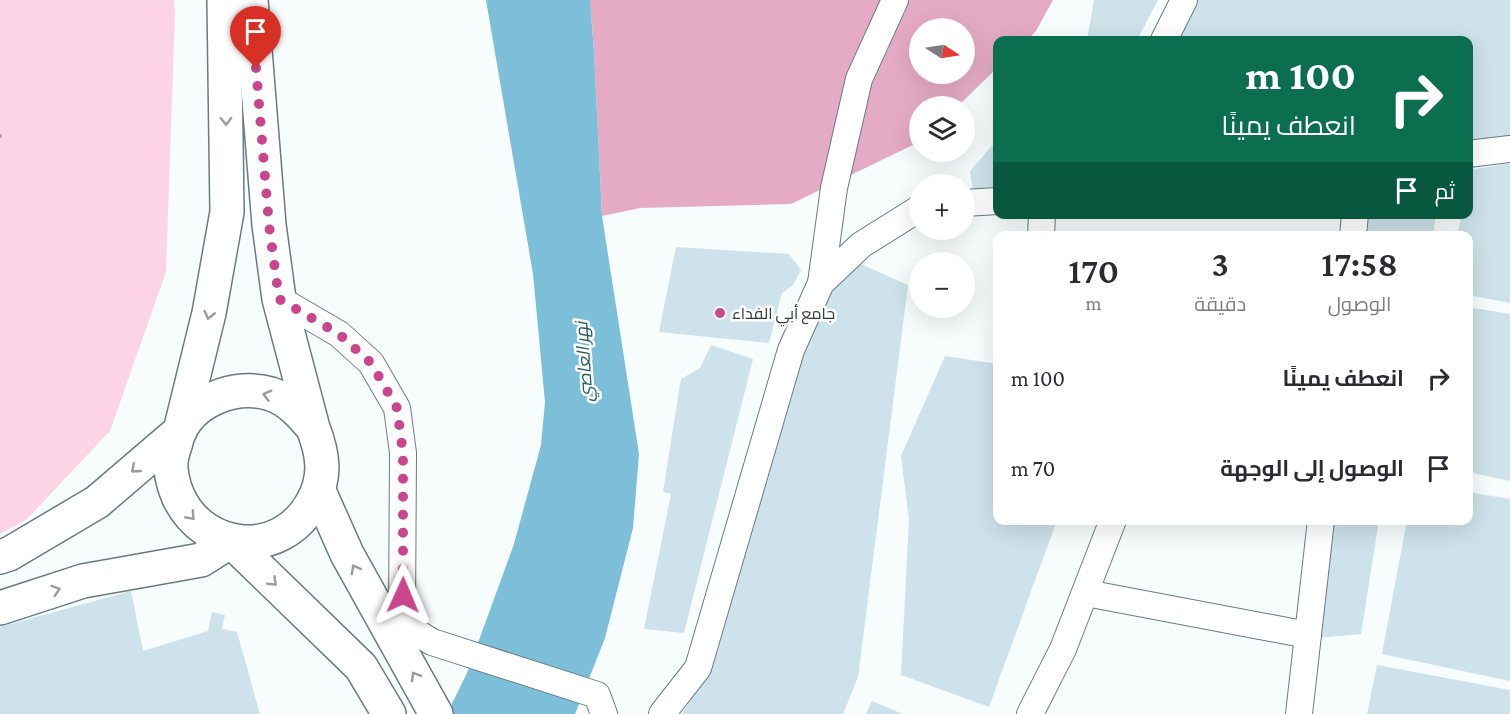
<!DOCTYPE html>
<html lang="ar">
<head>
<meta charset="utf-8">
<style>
  :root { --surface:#fff; --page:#f2f2f3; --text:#2b2b33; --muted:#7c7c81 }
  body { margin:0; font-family:"Crimson Pro",Cairo,serif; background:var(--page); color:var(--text); direction:rtl; height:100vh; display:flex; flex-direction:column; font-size:22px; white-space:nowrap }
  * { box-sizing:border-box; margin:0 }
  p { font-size:20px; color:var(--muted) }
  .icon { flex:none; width:33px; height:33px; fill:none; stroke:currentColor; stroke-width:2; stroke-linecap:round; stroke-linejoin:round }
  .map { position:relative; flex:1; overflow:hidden; direction:ltr }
  .panel { position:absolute; left:993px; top:231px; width:480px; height:294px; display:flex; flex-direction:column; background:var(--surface); border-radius:12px; box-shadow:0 6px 24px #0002; direction:rtl }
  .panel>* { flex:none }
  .guide { position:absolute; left:993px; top:36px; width:480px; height:183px; border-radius:12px; box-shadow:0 6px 24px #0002; direction:rtl; background:#0b6e4f; color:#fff; overflow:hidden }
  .needle { width:39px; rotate:102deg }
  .buttons { position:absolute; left:909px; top:18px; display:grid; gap:12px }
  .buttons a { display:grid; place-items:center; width:66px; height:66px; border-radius:50%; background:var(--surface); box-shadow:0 6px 24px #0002; font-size:30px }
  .pin { position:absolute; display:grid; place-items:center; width:51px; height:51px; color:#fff; margin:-62px -26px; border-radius:50% 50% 50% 0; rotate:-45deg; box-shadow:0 0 6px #0007 }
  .pin .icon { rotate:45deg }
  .me { position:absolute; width:66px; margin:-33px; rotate:1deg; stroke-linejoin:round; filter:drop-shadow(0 0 4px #0008) }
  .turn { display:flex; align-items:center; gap:21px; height:126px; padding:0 18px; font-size:27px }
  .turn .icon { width:78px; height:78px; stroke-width:2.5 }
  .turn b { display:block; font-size:42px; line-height:51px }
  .then { display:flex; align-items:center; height:57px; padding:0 18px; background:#0003; gap:12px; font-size:22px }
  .eta { display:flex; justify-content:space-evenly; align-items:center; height:102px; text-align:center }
  .eta b { font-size:36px; font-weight:600; line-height:42px }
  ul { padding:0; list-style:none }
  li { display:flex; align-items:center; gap:18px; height:90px; padding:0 18px }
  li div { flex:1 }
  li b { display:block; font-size:22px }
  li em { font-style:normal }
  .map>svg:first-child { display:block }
  .green { fill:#fdd4e6 }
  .forest { fill:#e5abc5; fill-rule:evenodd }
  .water { fill:#7dbfd9 }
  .building { fill:#cde2ea }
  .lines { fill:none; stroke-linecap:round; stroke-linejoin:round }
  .street-casing { stroke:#687b83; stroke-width:28 }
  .secondary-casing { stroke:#687b83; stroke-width:36 }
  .path { stroke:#a0a7a9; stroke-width:4; stroke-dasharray:1.5 4.5; stroke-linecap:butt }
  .street { stroke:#fff; stroke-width:26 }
  .secondary { stroke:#fff; stroke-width:33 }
  .oneway { stroke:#989c9e }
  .route { stroke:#c9468d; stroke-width:10; stroke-dasharray:0 18 }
  .poi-dot { fill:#c9468d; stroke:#fff; stroke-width:2 }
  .labels { text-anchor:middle; stroke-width:5; stroke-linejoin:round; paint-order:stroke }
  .poi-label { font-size:16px; fill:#313a3d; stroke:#fff; text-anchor:start }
  .water-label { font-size:18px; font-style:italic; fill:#23596b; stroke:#fff }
</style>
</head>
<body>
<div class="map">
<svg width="1510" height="714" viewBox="0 0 1510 714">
  <rect width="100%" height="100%" fill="#f7fcfd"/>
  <path class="green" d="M0,0H174L175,13L166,272L110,431L26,520L0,534Z"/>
  <path class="forest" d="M590,0H1053L1036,31L1027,40H998L997,68L958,106H920L919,142L791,204L640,208L602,216L594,51ZM920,28H964V74H920Z"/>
  <path class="water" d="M486,0H590L594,51L602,216L639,454L633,528L605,638L575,714H447L467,673L514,544L541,445L545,402L533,274Z"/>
  <g class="building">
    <path d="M1094,0H1158L1137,40H1087Z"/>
    <path d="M1197,0H1510V136L1468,141V40H1176Z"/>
    <path d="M998,139V195L974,196L970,171Z"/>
    <path d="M1510,163V303L1468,295V236H1457L1462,214H1468V181L1471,170Z"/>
    <path d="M1363,214H1436L1433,236H1361Z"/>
    <path d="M676,247L789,254L801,270L793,285L782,293L769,343L659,332Z"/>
    <path d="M861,264L908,285L858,677L843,714H682L702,682L800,353L828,292Z"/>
    <path d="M1468,307L1510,314V481L1468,472Z"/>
    <path d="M711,345L753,359L684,633L644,629L671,494L663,492L681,379L700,368Z"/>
    <path d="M945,356L998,364V520H1057L989,707L901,675L909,520L901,456Z"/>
    <path d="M1468,492L1510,499V681L1382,654L1407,520H1468Z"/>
    <path d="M1332,520H1379L1361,634L1316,638Z"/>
    <path d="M131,591L143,651L208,631L212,612L225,615L222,629L237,632L260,714H0V627Z"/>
    <path d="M1377,665L1510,690V714H1367Z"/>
    <path d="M872,701L903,714H866Z"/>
  </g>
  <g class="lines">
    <g class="street-casing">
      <g id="street">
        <path d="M1164,40L1184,0"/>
        <path d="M1468,154L1510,149"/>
        <path d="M964,203L998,201"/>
        <path d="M1041,236L1042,214"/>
        <path d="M1353,236L1355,214"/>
        <path d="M821,283L834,188L859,79L895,0"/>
        <path d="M279,299L339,334L371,363L397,408L403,453L402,615L411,629L432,642L597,695L604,714"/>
        <path d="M1086,593L1308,635"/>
        <path d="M662,714L698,668L791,350L821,283L861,245L920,208"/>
        <path d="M1030,714L1063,649L1113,520"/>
        <path d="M1299,714L1321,520"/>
      </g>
    </g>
    <g class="secondary-casing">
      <g id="secondary">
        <path d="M251,0L269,225L279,299L313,428C323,454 327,477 312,503C281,559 204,553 178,496C173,485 169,468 172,456C173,450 176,444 177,438C189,401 235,383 271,394C289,400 301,414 313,428"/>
        <path d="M319,491L347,554L436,714"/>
        <path d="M0,557L9,554L97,502L180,431L209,313L227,212L224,0"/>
        <path d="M0,608L83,581L201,560L231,541L361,667L389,714"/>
      </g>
    </g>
    <path class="path" d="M0,136H3"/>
    <use href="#street" class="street"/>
    <use href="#secondary" class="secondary"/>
  </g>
  <defs><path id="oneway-chevron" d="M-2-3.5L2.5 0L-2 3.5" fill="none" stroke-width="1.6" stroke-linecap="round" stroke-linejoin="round" transform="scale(1.5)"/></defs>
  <g class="oneway">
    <use href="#oneway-chevron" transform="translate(226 121) rotate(89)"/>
    <use href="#oneway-chevron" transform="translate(209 315) rotate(103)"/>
    <use href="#oneway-chevron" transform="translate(267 395) rotate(-165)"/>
    <use href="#oneway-chevron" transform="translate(135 469) rotate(139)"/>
    <use href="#oneway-chevron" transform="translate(191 516) rotate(47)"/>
    <use href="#oneway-chevron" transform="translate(355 569) rotate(-119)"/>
    <use href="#oneway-chevron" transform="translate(273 582) rotate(44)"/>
    <use href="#oneway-chevron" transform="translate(56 590) rotate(-18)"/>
    <use href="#oneway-chevron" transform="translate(415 676) rotate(-120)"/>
  </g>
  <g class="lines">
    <path class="route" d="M256,68L269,225L279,299L339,334L371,363L397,408L403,453V595"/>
  </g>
  <circle class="poi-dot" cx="720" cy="313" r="6"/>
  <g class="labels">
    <g class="poi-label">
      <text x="732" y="319">جامع أبي الفداء</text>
    </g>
    <g class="water-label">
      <text transform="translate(584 362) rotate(-94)" y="6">نهر العاصي</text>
    </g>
  </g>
</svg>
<div class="buttons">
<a><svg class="needle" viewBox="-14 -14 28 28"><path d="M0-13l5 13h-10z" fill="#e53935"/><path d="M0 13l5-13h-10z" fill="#7c7c81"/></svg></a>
<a><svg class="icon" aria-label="layers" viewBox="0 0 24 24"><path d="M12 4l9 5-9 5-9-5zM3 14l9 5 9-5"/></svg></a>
<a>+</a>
<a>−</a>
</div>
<div class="pin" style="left:256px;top:68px;background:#d93025"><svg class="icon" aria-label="arrive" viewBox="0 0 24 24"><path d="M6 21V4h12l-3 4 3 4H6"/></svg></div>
<svg class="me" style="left:403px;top:595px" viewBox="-20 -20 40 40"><path d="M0-17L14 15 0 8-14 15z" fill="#c9468d" stroke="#fff" stroke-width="4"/></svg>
<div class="guide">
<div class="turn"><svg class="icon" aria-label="right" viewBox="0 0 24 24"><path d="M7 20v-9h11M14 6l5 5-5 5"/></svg><div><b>100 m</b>انعطف يمينًا</div></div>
<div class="then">ثم<svg class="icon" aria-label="arrive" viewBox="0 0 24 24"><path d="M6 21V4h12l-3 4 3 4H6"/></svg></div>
</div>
<section class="panel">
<div class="eta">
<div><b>17:58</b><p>الوصول</p></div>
<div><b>3</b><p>دقيقة</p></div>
<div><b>170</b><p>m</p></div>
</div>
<ul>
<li><svg class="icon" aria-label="right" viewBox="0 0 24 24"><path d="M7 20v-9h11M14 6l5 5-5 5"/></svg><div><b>انعطف يمينًا</b></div><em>100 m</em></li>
<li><svg class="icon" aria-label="arrive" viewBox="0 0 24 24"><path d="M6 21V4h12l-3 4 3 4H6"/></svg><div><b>الوصول إلى الوجهة</b></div><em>70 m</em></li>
</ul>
</section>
</div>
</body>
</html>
